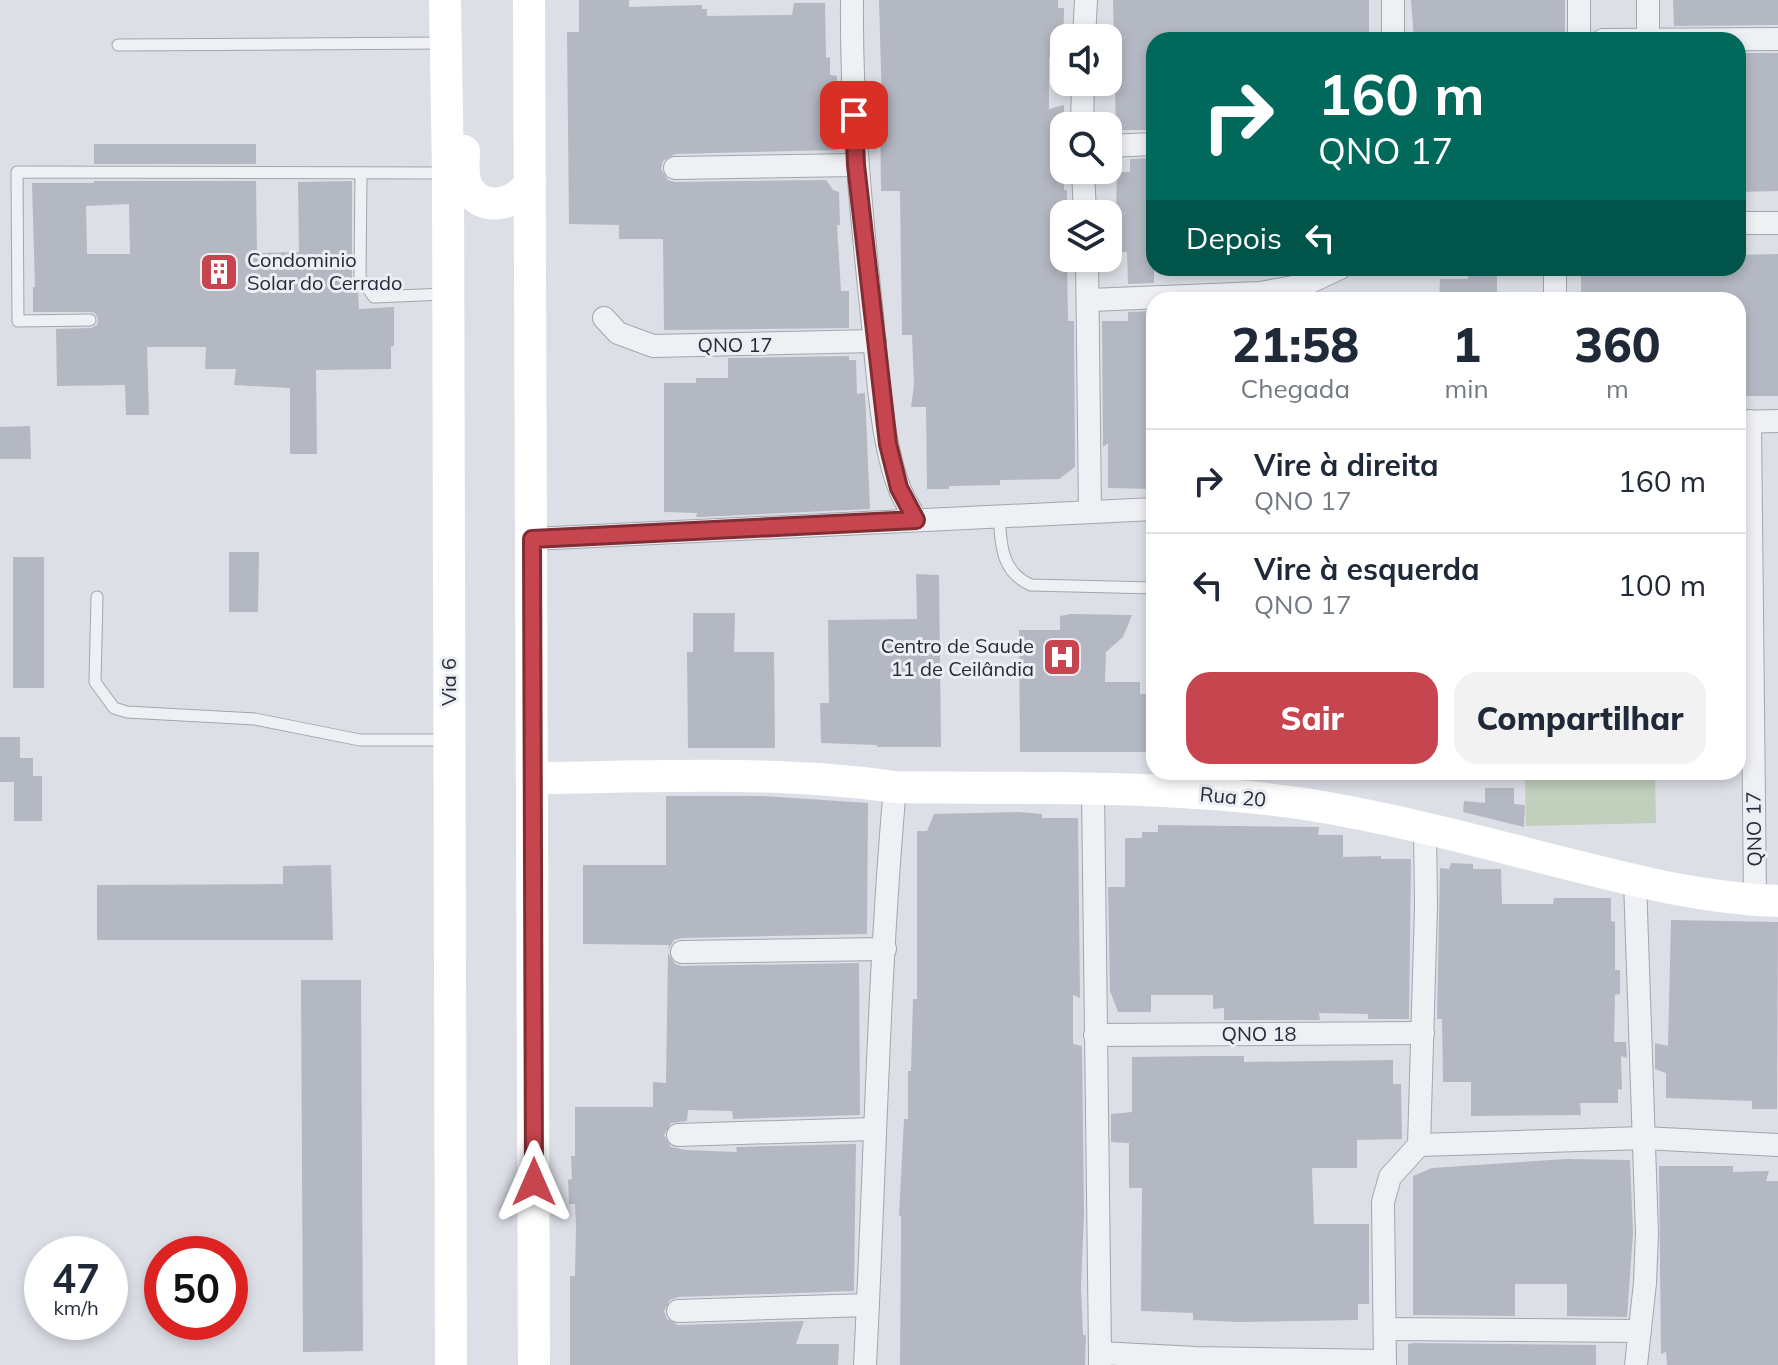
<!DOCTYPE html>
<html lang="pt">
<head>
<meta charset="utf-8">
<style>
  :root { --surface:#fff; --page:#f2f2f3; --text:#1f2937; --muted:#747a83; --line:#e0e1e3; --accent:#c7454e }
  body { margin:0; font-family:Mulish,sans-serif; background:var(--page); color:var(--text); height:100vh; display:flex; flex-direction:column; font-size:30px; white-space:nowrap }
  * { box-sizing:border-box; margin:0 }
  p { font-size:26px; color:var(--muted) }
  .icon { flex:none; width:44px; height:44px; fill:none; stroke:currentColor; stroke-width:2; stroke-linecap:round; stroke-linejoin:round }
  .map { position:relative; flex:1; overflow:hidden }
  .panel { position:absolute; left:1146px; top:292px; width:600px; height:488px; display:flex; flex-direction:column; background:var(--surface); border-radius:24px; box-shadow:0 4px 12px #0003 }
  .panel>* { flex:none }
  .top-card { position:absolute; left:1146px; top:32px; width:600px; height:244px; border-radius:24px; box-shadow:0 4px 12px #0003; background:#00695c; color:#fff; overflow:hidden }
  .controls { position:absolute; left:1050px; top:24px; display:grid; gap:16px }
  .controls a { display:grid; place-items:center; width:72px; height:72px; border-radius:16px; background:var(--surface); box-shadow:0 4px 12px #0003; font-size:40px }
  .speed { position:absolute; left:24px; top:1236px; display:flex; gap:16px; font-size:40px; font-weight:700; text-align:center }
  .speed>* { display:grid; place-content:center; width:104px; height:104px; border-radius:50%; background:var(--surface); box-shadow:0 4px 12px #0003; line-height:1 }
  .speed small { font-size:20px; font-weight:400 }
  .speed .limit { border:12px solid #d22; background:#fff; color:#111 }
  .pin { position:absolute; display:grid; place-items:center; width:68px; height:68px; color:#fff; margin:-34px; border-radius:16px; box-shadow:0 4px 12px #0006 }
  .me { position:absolute; width:88px; margin:-44px; rotate:0deg; stroke-linejoin:round; filter:drop-shadow(0 0 6px #0008) }
  .turn { display:flex; align-items:center; gap:28px; height:168px; padding:0 40px; font-size:36px }
  .turn .icon { width:104px; height:104px; stroke-width:2.5 }
  .turn b { display:block; font-size:56px; line-height:68px }
  .then { display:flex; align-items:center; height:76px; padding:0 40px; background:#0003; gap:16px; font-size:30px }
  .eta { display:flex; justify-content:space-evenly; align-items:center; height:136px; text-align:center }
  .eta b { font-size:48px; font-weight:800; line-height:56px }
  .action { display:flex; gap:16px; margin-top:auto; padding:16px 40px }
  .action a { flex:1; height:92px; border-radius:24px; background:var(--accent); color:#fff; font-size:32px; font-weight:800; line-height:92px; text-align:center }
  .action a+a { background:var(--page); color:var(--text) }
  ul { padding:0; list-style:none }
  li { display:flex; align-items:center; gap:24px; height:104px; padding:0 40px; border-top:2px solid var(--line) }
  li div { flex:1 }
  li b { display:block; font-size:30px }
  li em { font-style:normal }
  .map>svg:first-child { display:block }
  .green { fill:#c1cfbd }
  .building { fill:#b4b8c2; fill-rule:evenodd }
  .lines { fill:none; stroke-linecap:round; stroke-linejoin:round }
  .lane-casing { stroke:#a2a6af; stroke-width:13 }
  .street-casing { stroke:#a2a6af; stroke-width:24 }
  .lane { stroke:#eef0f4; stroke-width:11 }
  .street { stroke:#eef0f4; stroke-width:22 }
  .secondary { stroke:#fff; stroke-width:32 }
  .route-casing { stroke:#812d33; stroke-width:20 }
  .route { stroke:#c7454e; stroke-width:14 }
  .labels { text-anchor:middle; stroke-width:6; stroke-linejoin:round; paint-order:stroke }
  .poi-label { font-size:20px; fill:#272c3b; stroke:#ebeef3; text-anchor:start }
  .street-label { font-size:20px; fill:#272c3b; stroke:#ebeef3 }
</style>
</head>
<body>
<div class="map">
<svg width="1778" height="1365" viewBox="0 0 1778 1365">
  <rect width="100%" height="100%" fill="#dcdfe6"/>
  <path class="green" d="M1525,772H1655L1656,823L1526,826Z"/>
  <g class="building">
    <path d="M579,0H629V7L702,5V9H707V16L792,15L794,3H825L826,58L830,57V75L837,76V150L675,154L663,161L661,169L668,180L675,182L826,180L833,190L839,192L840,225H837L841,291H849V328L664,330L663,239H619V225L569,224L567,32H579Z"/>
    <path d="M879,0H1058V8H1064L1063,57H1049V109L1064,105V190H1067V214H1064V258H1067L1068,321H1074L1075,467L1059,479L1000,480V485L949,486V489H927L926,407H911L914,385L912,335H902L900,191H881L880,107H882Z"/>
    <path d="M1113,0H1369V40H1154V130H1116Z"/>
    <path d="M1411,0H1565V40H1414Z"/>
    <path d="M1673,0H1778V25L1674,26Z"/>
    <path d="M1738,53H1778V191L1738,192Z"/>
    <rect x="94" y="144" width="162" height="20"/>
    <path d="M1154,158V283L1128,284L1127,252H1115L1117,172H1130V159Z"/>
    <path d="M94,181H256L257,253L299,252L298,182L352,181V285L358,290L359,309L394,307V346H391V369L316,370L317,454H290V388L234,385L236,369H205L206,347H147L149,415H126L125,385L57,386L56,329L91,328L97,325L98,319L95,313L90,312H33V287H35L32,183H94ZM129,204L130,254H87L86,206Z"/>
    <path d="M1778,254V396H1738V300H1581V268H1738V255Z"/>
    <path d="M1468,268H1497V300H1439L1440,279H1468Z"/>
    <path d="M1154,311V489L1108,488V443L1103,447L1102,321H1128V312Z"/>
    <path d="M849,356V360H856L857,394L865,393L870,509L700,517H696L697,513L664,512V383H696V378H728V358Z"/>
    <path d="M30,426L31,459H0V427Z"/>
    <path d="M229,552H259L258,612H229Z"/>
    <rect x="13" y="557" width="31" height="131"/>
    <path d="M916,574L939,575L941,747H877V745L821,743L820,703H829L828,620L917,619Z"/>
    <path d="M693,613H735L734,652H774L775,748H688L687,652H693Z"/>
    <path d="M1071,614L1132,615L1123,637L1106,652L1105,682H1140V694H1154V752H1020L1019,630H1060V616Z"/>
    <path d="M0,737H20V758H33V776H42V821H14V782H0Z"/>
    <path d="M1485,788H1514V804L1525,805L1524,827L1463,812L1464,801L1485,803Z"/>
    <path d="M666,796H763L868,803L867,934L682,938L674,940L668,950L669,945L583,944V865H666Z"/>
    <path d="M1019,812L1042,814V818H1078L1080,998L1073,995V1044L1082,1046L1084,1214L1081,1287L1083,1335H1086L1085,1365H900L901,1239V1216H899L904,1119H908V1071H911L913,999H917V831H927L934,814Z"/>
    <path d="M1158,825L1319,827L1318,835H1343V857L1381,856V859H1411L1409,1019H1368V1014L1319,1013L1320,1020H1224V1008L1213,1009V995H1151V1012H1118L1110,991L1108,887H1125V838H1142V832H1158Z"/>
    <path d="M1451,863L1473,864V869H1501L1502,904H1553L1554,898H1611V921L1615,922V970H1620V994L1615,995L1614,1042H1626L1627,1058L1621,1056L1622,1090L1618,1089V1103H1580L1581,1115L1471,1116V1082H1443L1442,1019H1437L1440,868L1449,869Z"/>
    <path d="M331,865L333,940H97V885L283,884V866Z"/>
    <path d="M1671,920L1778,922L1777,1109H1752V1101L1666,1098V1073L1655,1069V1043L1668,1046Z"/>
    <path d="M668,953L675,964L682,966L859,963L860,1115L733,1119L732,1111L688,1110L687,1121L671,1123L664,1135L671,1147L686,1150L737,1152L736,1147L856,1144L854,1291L678,1297L670,1300L664,1311L667,1319L678,1325L804,1321L796,1344H839L838,1365H570V1276H575L576,1228L575,1204H569L568,1180L572,1179L571,1156H575V1107H653V1082L666,1083Z"/>
    <path d="M301,980H361L363,1351L303,1352Z"/>
    <path d="M1212,1056H1244V1062L1393,1060V1084H1401L1402,1139L1357,1140V1168H1312L1314,1224H1369V1304H1358V1320L1238,1322L1193,1320V1313L1141,1311L1142,1188H1129V1143L1111,1142V1114L1132,1112V1057Z"/>
    <path d="M1566,1159L1630,1160L1633,1233L1627,1317L1567,1316V1284H1515V1316L1413,1315V1176L1432,1168Z"/>
    <path d="M1659,1166H1733V1172L1769,1171L1766,1181H1778V1365H1667L1666,1352L1661,1354Z"/>
    <path d="M1413,1343L1596,1345V1365H1408V1344Z"/>
  </g>
  <g class="lines">
    <g class="lane-casing">
      <g id="lane">
        <path d="M118,45L445,43"/>
        <path d="M361,173L360,277L374,297L445,294"/>
        <path d="M90,320L18,321L17,172L444,173"/>
        <path d="M999,516C1001,545 1001,572 1031,585L1154,588"/>
        <path d="M97,597L95,682L114,708L127,712L255,719L360,740H445"/>
      </g>
    </g>
    <g class="street-casing">
      <g id="street">
        <path d="M852,0C851,104 860,202 871,306C877,360 880,438 899,487C903,499 911,509 916,520"/>
        <path d="M1393,0V40"/>
        <path d="M1579,0V40"/>
        <path d="M1648,0V38"/>
        <path d="M1084,38L1086,0"/>
        <path d="M1603,40L1778,39"/>
        <path d="M1082,126L1083,82"/>
        <path d="M1108,146L1154,144"/>
        <path d="M675,168L856,165"/>
        <path d="M1083,170L1085,214"/>
        <path d="M1738,223H1778"/>
        <path d="M1087,258L1090,512"/>
        <path d="M1555,268V300"/>
        <path d="M1090,300L1260,293L1304,285L1340,268"/>
        <path d="M604,318L618,333L653,346L875,341"/>
        <path d="M1750,421L1755,900"/>
        <path d="M1738,422L1778,421"/>
        <path d="M532,539L1154,509"/>
        <path d="M1093,790L1100,1353"/>
        <path d="M1635,881L1647,1233L1645,1283L1636,1365"/>
        <path d="M682,952L885,949"/>
        <path d="M1095,1035L1423,1033"/>
        <path d="M678,1135L874,1129"/>
        <path d="M1419,1145L1644,1138L1778,1145"/>
        <path d="M678,1311L868,1305"/>
        <path d="M1385,1329L1640,1331"/>
        <path d="M865,1365C875,1172 878,979 895,787"/>
        <path d="M1100,1365V1353L1195,1358L1385,1361"/>
        <path d="M1385,1365L1383,1202L1390,1177L1419,1145L1426,907L1425,828"/>
      </g>
    </g>
    <use href="#lane" class="lane"/>
    <use href="#street" class="street"/>
    <g class="secondary">
      <path d="M445,0L448,173L451,1365"/>
      <path d="M529,0L534,1365"/>
      <path d="M464,151C464,161 462,174 466,184C479,214 516,206 530,183"/>
      <path d="M533,778C654,777 775,770 895,787C1033,789 1174,784 1311,805C1397,819 1481,842 1564,863C1635,881 1705,899 1778,901"/>
    </g>
  </g>
  <g class="lines">
    <g class="route-casing">
      <path id="route" d="M534,1182L532,539L916,520L899,488L888,444L856,165L854,115"/>
    </g>
    <use href="#route" class="route"/>
  </g>
  <defs>
    <g id="building-square" transform="scale(2)"><rect x="-9" y="-9" width="18" height="18" rx="4" fill="#c7454e" stroke="#ebeef3"/><path d="M-4-6H4V6H1V3H-1V6H-4ZM-2.5-4.3h1.7v1.8h-1.7ZM.8-4.3h1.7v1.8H.8ZM-2.5-1h1.7V.8h-1.7ZM.8-1h1.7V.8H.8Z" fill="#fff"/></g>
    <g id="hospital-square" transform="scale(2)"><rect x="-9" y="-9" width="18" height="18" rx="4" fill="#c7454e" stroke="#ebeef3"/><path d="M-5-5h3v3.5h4V-5h3V5h-3V1.5h-4V5h-3Z" fill="#fff"/></g>
  </defs>
  <g fill-rule="evenodd">
    <use href="#building-square" x="219" y="272"/>
    <use href="#hospital-square" x="1062" y="657"/>
  </g>
  <g class="labels">
    <g class="poi-label">
      <text x="247" y="267">Condominio<tspan x="247" dy="23">Solar do Cerrado</tspan></text>
      <text x="1034" y="653" text-anchor="end">Centro de Saude<tspan x="1034" dy="23">11 de Ceilândia</tspan></text>
    </g>
    <g class="street-label">
      <text x="735" y="352">QNO 17</text>
      <text transform="translate(449 682) rotate(-90)" y="7">Via 6</text>
      <text transform="translate(1233 797) rotate(5)" y="7">Rua 20</text>
      <text transform="translate(1754 829) rotate(-91)" y="7">QNO 17</text>
      <text x="1259" y="1041">QNO 18</text>
    </g>
  </g>
</svg>
<div class="controls">
<a><svg class="icon" aria-label="sound" viewBox="0 0 24 24"><path d="M4 9h4l5-4v14l-5-4H4zM17 9q2 3 0 6"/></svg></a>
<a><svg class="icon" aria-label="search" viewBox="0 0 24 24"><circle cx="10" cy="10" r="6"/><path d="M15 15l6 6"/></svg></a>
<a><svg class="icon" aria-label="layers" viewBox="0 0 24 24"><path d="M12 4l9 5-9 5-9-5zM3 14l9 5 9-5"/></svg></a>
</div>
<div class="speed"><div>47<small>km/h</small></div><div class="limit">50</div></div>
<div class="pin" style="left:854px;top:115px;background:#d93025"><svg class="icon" aria-label="arrive" viewBox="0 0 24 24"><path d="M6 21V4h12l-3 4 3 4H6"/></svg></div>
<svg class="me" style="left:534px;top:1182px" viewBox="-20 -20 40 40"><path d="M0-17L14 15 0 8-14 15z" fill="#c7454e" stroke="#fff" stroke-width="4"/></svg>
<div class="top-card">
<div class="turn"><svg class="icon" aria-label="right" viewBox="0 0 24 24"><path d="M7 20v-9h11M14 6l5 5-5 5"/></svg><div><b>160 m</b>QNO 17</div></div>
<div class="then">Depois<svg class="icon" aria-label="left" viewBox="0 0 24 24"><path d="M17 20v-9H6M10 6l-5 5 5 5"/></svg></div>
</div>
<section class="panel">
<div class="eta">
<div><b>21:58</b><p>Chegada</p></div>
<div><b>1</b><p>min</p></div>
<div><b>360</b><p>m</p></div>
</div>
<ul>
<li><svg class="icon" aria-label="right" viewBox="0 0 24 24"><path d="M7 20v-9h11M14 6l5 5-5 5"/></svg><div><b>Vire à direita</b><p>QNO 17</p></div><em>160 m</em></li>
<li><svg class="icon" aria-label="left" viewBox="0 0 24 24"><path d="M17 20v-9H6M10 6l-5 5 5 5"/></svg><div><b>Vire à esquerda</b><p>QNO 17</p></div><em>100 m</em></li>
</ul>
<div class="action"><a>Sair</a><a>Compartilhar</a></div>
</section>
</div>
</body>
</html>
